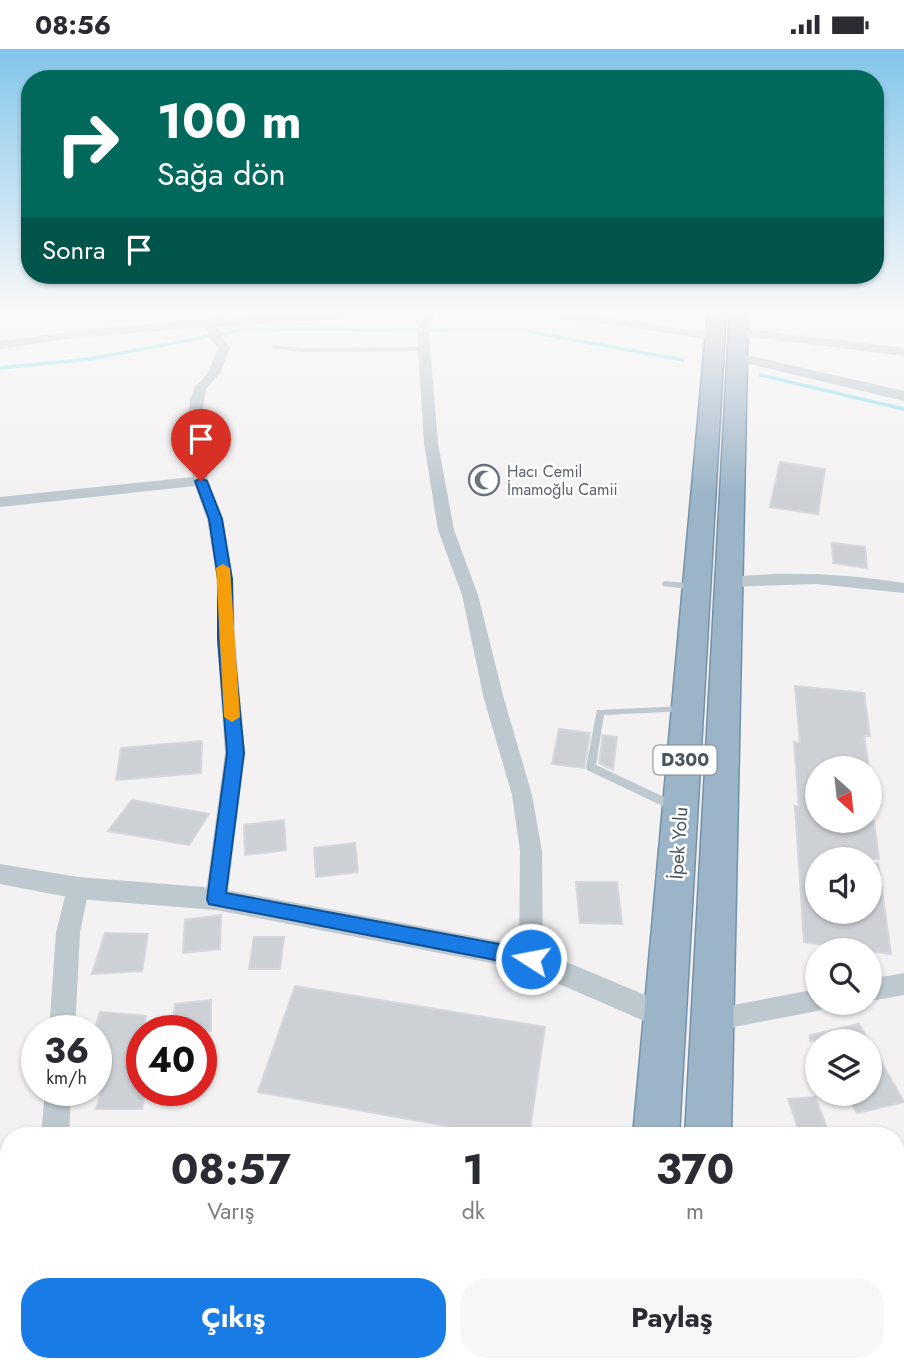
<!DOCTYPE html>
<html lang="tr">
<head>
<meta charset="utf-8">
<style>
  :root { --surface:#fff; --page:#f7f7f7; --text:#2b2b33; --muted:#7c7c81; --accent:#187be6 }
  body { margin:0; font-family:Jost,sans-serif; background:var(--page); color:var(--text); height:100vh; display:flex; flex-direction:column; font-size:26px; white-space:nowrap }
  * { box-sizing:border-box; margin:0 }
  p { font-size:23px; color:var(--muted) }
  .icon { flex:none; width:38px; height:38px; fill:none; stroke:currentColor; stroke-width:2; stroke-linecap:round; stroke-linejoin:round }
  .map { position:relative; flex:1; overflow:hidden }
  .details { position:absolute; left:0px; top:1078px; width:905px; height:245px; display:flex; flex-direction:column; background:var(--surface); border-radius:28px 28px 0 0; box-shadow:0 2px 5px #0004 }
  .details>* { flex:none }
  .guide { position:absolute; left:21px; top:21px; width:863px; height:214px; border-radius:28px; box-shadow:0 2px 5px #0004; background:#00695c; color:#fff; overflow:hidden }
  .needle { width:46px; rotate:153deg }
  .fabs { position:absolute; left:805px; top:707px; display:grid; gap:14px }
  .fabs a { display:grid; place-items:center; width:77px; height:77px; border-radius:50%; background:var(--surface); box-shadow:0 2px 5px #0004; font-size:35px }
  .speed { position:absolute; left:21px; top:966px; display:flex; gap:14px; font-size:35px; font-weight:700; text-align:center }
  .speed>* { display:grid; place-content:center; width:91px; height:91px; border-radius:50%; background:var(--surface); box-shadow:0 2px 5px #0004; line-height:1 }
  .speed small { font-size:18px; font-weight:400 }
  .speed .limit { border:10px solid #d22; background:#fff; color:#111 }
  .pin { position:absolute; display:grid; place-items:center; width:60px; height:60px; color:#fff; margin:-72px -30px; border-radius:50% 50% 50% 0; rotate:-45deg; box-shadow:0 0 7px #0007 }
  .pin .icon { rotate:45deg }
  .me { position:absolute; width:77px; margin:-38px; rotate:281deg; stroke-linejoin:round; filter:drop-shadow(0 0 5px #0008) }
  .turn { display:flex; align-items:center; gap:24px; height:147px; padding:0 21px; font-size:32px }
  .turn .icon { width:91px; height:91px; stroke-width:2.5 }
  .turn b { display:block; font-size:49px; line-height:60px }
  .then { display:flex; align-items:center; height:66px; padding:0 21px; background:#0003; gap:14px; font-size:26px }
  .eta { display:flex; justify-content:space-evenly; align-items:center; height:119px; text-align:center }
  .eta b { font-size:42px; font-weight:700; line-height:49px }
  .cta { display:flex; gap:14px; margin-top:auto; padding:14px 21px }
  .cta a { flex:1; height:80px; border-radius:28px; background:var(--accent); color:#fff; font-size:28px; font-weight:700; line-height:80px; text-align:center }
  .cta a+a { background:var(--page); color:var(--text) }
  .status { display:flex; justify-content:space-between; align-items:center; height:49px; padding:0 35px; background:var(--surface); direction:ltr }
  .status svg { height:19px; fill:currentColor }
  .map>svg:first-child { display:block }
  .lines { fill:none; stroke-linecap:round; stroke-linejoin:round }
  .stream { stroke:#8cdeed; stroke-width:3.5 }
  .building { fill:#cdd0d5; stroke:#d5d7dc; stroke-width:2 }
  .trunk-casing { stroke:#7391ab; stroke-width:3 }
  .service { fill:#bec9cf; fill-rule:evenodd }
  .minor { fill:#bec9cf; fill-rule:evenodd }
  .tertiary { fill:#bec9cf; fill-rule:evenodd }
  .trunk { fill:#9cb4c7; fill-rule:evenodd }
  .route { fill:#187be6; stroke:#105096; stroke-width:2 }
  .slow { fill:#f59e0b }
  .labels { text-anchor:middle; stroke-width:5; stroke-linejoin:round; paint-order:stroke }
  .far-worship-label { font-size:16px; fill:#5b616d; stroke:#fff; text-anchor:start }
  .shield { fill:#fff; stroke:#7f888e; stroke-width:2 }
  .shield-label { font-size:18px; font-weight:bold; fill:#48555e }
  .street-label { font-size:19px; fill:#48555e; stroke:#fff }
</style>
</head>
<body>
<div class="status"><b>08:56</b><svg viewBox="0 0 49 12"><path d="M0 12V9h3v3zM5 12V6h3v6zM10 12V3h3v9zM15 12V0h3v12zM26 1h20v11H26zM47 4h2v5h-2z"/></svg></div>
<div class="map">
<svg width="904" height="1323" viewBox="0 0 904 1323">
  <rect width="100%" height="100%" fill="#f3f1f1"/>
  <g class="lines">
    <g class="stream">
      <path d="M0,319L90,310L237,282L294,280L525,282L683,311"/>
      <path d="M760,326L904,360"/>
    </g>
  </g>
  <g class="building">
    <path d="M780,413L825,420L818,465L770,458Z"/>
    <path d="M832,494L865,498L867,519L833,514Z"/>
    <path d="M795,637L864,644L870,687H864L869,719H817V772H874L879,810H817V863H870V815L878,814L891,905L804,893L795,757L799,758L794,693L800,694Z"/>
    <path d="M559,680L590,684L584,719L552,715Z"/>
    <path d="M603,686L617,688L613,721L599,714Z"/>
    <path d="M202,692L201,724L116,731L121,699Z"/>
    <path d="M132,751L209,765L189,796L108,782Z"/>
    <path d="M284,771L286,801L245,806L244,776Z"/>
    <path d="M355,794L358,823L316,828L314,799Z"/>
    <path d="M576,833H617L622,875L580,874Z"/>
    <path d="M221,866L220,900L183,904L185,871Z"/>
    <path d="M105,884L148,885L142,922L92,925Z"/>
    <path d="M254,888H284L280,920H249Z"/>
    <path d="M295,937L545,978L529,1087H502L258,1043Z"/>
    <path d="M211,951V982H172L175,955Z"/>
    <path d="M100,963L146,967L134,1025H142V1041H146L142,1060H96L112,1002L96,1000V976Z"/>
    <path d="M859,975L869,992H810V986Z"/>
    <path d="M870,993L904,1053L857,1064L846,1045H870Z"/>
    <path d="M815,1048L828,1082L800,1085L788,1050Z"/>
  </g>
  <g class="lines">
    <g class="trunk-casing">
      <g id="trunk">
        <path d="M708,261H726L679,1087H633Z"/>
        <path d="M730,261H748L731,1087H685Z"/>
        <path d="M613,1314H665L664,1323H612Z"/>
        <rect x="673" y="1314" width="52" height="9"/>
      </g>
    </g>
    <g class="service">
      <path d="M214,261H220L222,269L218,275L216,276L213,274L216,269Z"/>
      <path d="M274,296L301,299L425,298L428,300L425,302L301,303L272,299V297Z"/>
      <path d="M666,532L696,535L700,538L696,541L663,537L662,535L663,533Z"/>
      <path d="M685,657L688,658L690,660L688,662L604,666L596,716L677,754L678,757L677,760H669L587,721L586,718L597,661Z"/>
    </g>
    <g class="minor">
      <path d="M341,261H551L715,284L721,288L715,292C622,276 530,263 435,263L429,284L438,394L454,481L478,546L504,650L532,746L542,802L543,910L540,917L531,920L522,917L519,910L520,802L512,746L484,650L462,546L438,481L424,394L417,284L424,264L218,278L221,287L230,299L220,324L206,340L201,373L208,432L223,470L233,530L235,590L245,704L227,850L224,856L216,859L208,856L205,850L225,704L217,590V530L207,470L195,437L0,458V448L193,428L188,385L190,350L195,338L208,324L218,299L209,288L206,278L75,289L0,300V292L100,279Z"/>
      <path d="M739,279L904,299V307L735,286L733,283Z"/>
      <path d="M772,525C817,524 860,527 904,534V544L816,535L728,538L720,533L728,528Z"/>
      <path d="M78,830L86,833L89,839L80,884L75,982H49L56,884L67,839L70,833Z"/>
      <path d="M904,924V946L870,952V930Z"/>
      <path d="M817,940V954H828L826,959L817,962L713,982L704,979L700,971L704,963L713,960Z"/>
      <path d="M45,1041H71L69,1087H41Z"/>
      <rect x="26" y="1314" width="32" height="9"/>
    </g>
    <g class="tertiary">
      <path d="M855,261H904V266L862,265Z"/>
      <path d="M738,304L904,342V352L733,311L731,308Z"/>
      <path d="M0,815L78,828L216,839L531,898L676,959L680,968L676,977L665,981L527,921L216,861L78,850L0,835Z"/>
    </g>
    <use href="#trunk" class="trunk"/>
  </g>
  <linearGradient id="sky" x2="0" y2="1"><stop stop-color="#83c5ea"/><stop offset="0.59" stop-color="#faf9f9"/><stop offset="1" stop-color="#faf9f9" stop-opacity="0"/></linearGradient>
  <rect width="904" height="446" fill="url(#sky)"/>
  <path class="route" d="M201,429L207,432L222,470L232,530L233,590L244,704L226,844L531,901L538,904L541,910L538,916L531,918L209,855L207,850L227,704L218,590V530L209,470L195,432Z"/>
  <path class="slow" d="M223,515L230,519L240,668L232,673L224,668L216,519Z"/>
  <defs>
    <g id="mosque-ring" transform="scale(1.575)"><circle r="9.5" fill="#fff" stroke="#6b7280" stroke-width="1.5"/><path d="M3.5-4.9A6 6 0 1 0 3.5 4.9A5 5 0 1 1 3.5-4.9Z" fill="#6b7280"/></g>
  </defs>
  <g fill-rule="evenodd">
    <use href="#mosque-ring" x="484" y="431"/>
  </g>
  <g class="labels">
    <g class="far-worship-label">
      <text x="507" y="428">Hacı Cemil<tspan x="507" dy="18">İmamoğlu Camii</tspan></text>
    </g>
    <rect class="shield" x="653.5" y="696.5" width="63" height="29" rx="5"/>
    <g class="shield-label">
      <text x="685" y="717">D300</text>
    </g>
    <g class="street-label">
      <text transform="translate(678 794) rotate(-86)" y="7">İpek Yolu</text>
    </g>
  </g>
</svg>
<div class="fabs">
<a><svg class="needle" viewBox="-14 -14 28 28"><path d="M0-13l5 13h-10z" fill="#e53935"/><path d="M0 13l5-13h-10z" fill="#7c7c81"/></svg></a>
<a><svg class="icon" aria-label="sound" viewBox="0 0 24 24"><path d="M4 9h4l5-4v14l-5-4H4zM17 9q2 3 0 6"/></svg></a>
<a><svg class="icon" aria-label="search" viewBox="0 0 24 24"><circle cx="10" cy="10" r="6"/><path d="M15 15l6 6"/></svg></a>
<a><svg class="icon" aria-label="layers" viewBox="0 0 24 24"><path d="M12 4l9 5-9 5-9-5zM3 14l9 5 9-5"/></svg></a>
</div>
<div class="speed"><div>36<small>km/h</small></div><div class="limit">40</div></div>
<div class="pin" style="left:201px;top:432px;background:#d93025"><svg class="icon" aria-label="arrive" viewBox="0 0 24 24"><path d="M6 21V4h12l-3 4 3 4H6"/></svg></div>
<svg class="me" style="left:531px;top:910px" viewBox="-20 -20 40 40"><circle r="17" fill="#187be6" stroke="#fff" stroke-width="3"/><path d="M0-11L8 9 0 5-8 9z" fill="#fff"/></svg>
<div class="guide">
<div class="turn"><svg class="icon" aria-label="right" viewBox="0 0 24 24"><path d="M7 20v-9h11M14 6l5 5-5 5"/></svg><div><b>100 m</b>Sağa dön</div></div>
<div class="then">Sonra<svg class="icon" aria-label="arrive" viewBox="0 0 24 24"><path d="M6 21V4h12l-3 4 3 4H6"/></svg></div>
</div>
<section class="details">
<div class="eta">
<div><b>08:57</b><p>Varış</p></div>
<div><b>1</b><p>dk</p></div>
<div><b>370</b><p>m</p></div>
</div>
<div class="cta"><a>Çıkış</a><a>Paylaş</a></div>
</section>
</div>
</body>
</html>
